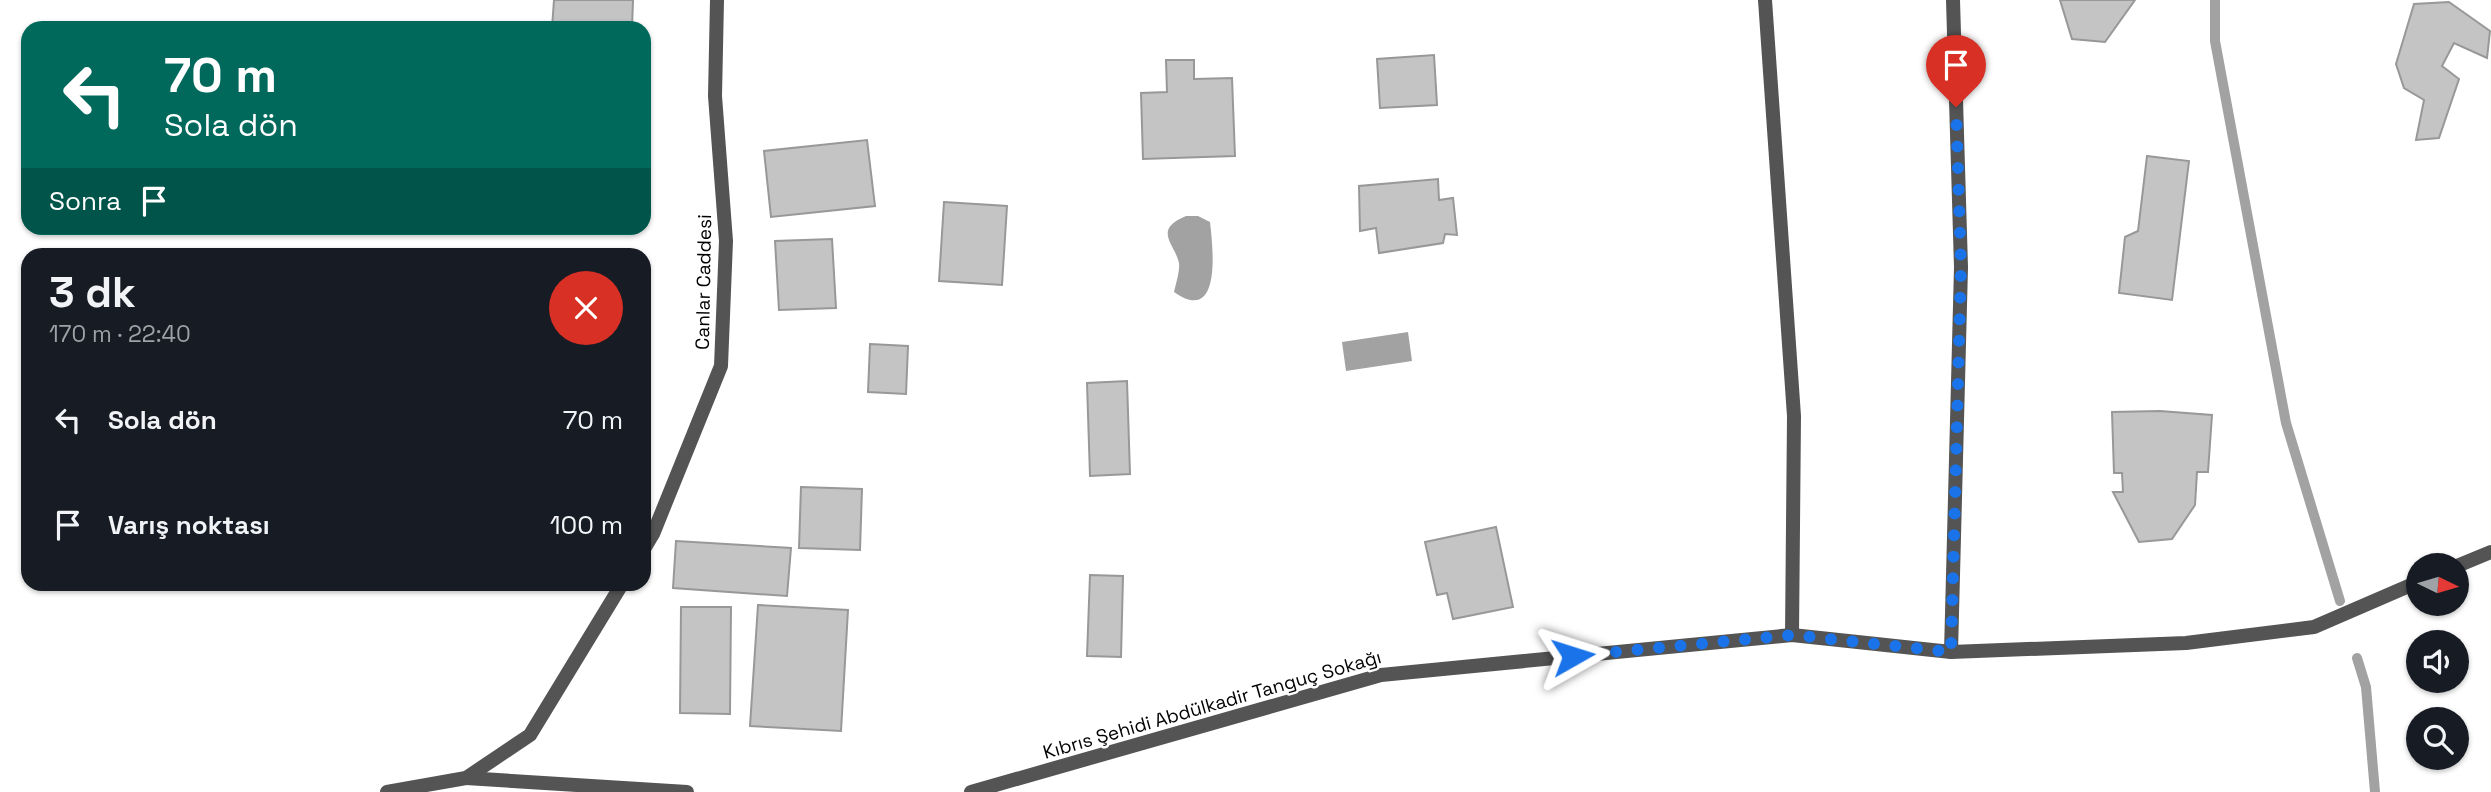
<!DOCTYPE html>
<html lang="tr">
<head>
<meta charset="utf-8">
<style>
  :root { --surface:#171b24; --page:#20242c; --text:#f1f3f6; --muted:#9ea1a6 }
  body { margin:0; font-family:"Space Grotesk",sans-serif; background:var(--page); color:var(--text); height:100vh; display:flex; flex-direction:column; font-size:26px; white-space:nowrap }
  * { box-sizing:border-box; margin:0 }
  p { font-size:23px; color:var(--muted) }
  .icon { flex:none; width:38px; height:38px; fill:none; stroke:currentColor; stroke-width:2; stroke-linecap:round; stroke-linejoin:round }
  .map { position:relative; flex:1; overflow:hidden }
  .panel { position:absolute; left:21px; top:248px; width:630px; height:343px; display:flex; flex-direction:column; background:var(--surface); border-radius:21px; box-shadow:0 2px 5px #0004 }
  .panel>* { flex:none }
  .banner { position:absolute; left:21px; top:21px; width:630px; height:214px; border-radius:21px; box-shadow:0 2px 5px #0004; background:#00695c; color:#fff; overflow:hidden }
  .needle { width:46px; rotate:95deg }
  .fabs { position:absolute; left:2406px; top:553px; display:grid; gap:14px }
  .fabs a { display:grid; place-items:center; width:63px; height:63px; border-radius:50%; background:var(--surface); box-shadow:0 2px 5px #0004; font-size:35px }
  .pin { position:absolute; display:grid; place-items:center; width:60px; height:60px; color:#fff; margin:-72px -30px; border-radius:50% 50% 50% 0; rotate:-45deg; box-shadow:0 0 7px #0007 }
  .pin .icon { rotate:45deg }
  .me { position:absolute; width:77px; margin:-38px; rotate:84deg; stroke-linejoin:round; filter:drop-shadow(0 0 5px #0008) }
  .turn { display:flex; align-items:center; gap:24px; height:147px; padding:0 28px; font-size:32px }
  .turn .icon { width:91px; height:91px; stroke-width:2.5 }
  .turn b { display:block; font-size:49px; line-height:60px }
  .then { display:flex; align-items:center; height:66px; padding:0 28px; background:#0003; gap:14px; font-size:26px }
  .round { display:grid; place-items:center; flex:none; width:74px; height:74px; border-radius:37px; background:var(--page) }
  .head { display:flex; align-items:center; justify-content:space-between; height:119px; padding:0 28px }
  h1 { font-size:42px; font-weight:700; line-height:52px }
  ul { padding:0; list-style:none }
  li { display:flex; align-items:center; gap:21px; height:105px; padding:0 28px }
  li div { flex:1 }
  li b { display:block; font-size:26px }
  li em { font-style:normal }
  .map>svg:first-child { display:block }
  .water { fill:#a2a2a2 }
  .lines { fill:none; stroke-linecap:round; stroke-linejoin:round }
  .stream { stroke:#a2a2a2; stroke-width:10 }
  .building { fill:#c4c4c4; stroke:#989898; stroke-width:2 }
  .minor { stroke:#545454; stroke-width:14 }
  .route { stroke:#1a73e8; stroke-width:12; stroke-dasharray:0 21.6 }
  .labels { text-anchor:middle; stroke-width:5; stroke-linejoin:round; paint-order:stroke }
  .street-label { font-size:19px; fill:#000; stroke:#fff }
</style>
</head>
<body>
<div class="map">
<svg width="2491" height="792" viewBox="0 0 2491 792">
  <rect width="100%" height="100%" fill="#fff"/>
  <g class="water">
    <path d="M1186,216H1198L1210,222C1213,247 1222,326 1174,292C1176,283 1180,271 1179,263C1175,244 1152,230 1186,216Z"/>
    <path d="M1408,332L1412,361L1346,371L1342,342Z"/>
  </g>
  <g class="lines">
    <g class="stream">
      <path d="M2215,0V41L2286,423L2340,601"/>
      <path d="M2357,658L2366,687L2375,792"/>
    </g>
  </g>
  <g class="building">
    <path d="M554,0H633L632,28H552Z"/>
    <path d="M2060,0H2135L2105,42L2072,39Z"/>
    <path d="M2449,2L2490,31L2487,58L2454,43L2442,66L2459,79L2439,138L2416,140L2424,100L2404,88L2396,64L2414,4Z"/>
    <path d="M1434,55L1437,105L1380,108L1377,59Z"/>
    <path d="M1166,60H1194V79L1232,78L1235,156L1143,159L1141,93L1167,92Z"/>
    <path d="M867,140L875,206L771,217L764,151Z"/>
    <path d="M2147,156L2189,161L2172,300L2119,293L2125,237L2138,231Z"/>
    <path d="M1438,179L1439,200L1453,198L1457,235L1445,234L1443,243L1379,253L1376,228L1360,231L1359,186Z"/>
    <path d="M944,202L1007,206L1002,285L939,281Z"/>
    <path d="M832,239L836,308L779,310L775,241Z"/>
    <path d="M870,344L908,346L906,394L868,392Z"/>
    <path d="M1127,381L1130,474L1090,476L1087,383Z"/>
    <path d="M2160,411L2212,415L2208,472H2197L2195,505L2172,539L2139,542L2113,492H2123L2122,473H2114L2112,412Z"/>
    <path d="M801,487L862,489L860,550L799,548Z"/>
    <path d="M1496,527L1513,607L1453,619L1447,593L1437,595L1425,542Z"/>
    <path d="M676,541L791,548L787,596L673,588Z"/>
    <path d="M1090,575L1123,576L1121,657L1087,656Z"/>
    <path d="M758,605L848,610L841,731L750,726Z"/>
    <path d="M681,607H731L730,714L680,713Z"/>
  </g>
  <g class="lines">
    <g class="minor">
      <path d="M1765,0L1794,416L1792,635"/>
      <path d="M644,549L653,534L721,366L726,241L715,96L717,0"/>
      <path d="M2457,566L2491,552"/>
      <path d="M1951,652L1961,267L1953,0"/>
      <path d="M466,778L687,792"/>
      <path d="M387,792L466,778L530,735L622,584"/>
      <path d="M971,792L1381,675L1792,635L1951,652L2186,643L2314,627L2418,582"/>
    </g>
  </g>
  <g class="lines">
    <path class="route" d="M1573,656L1792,635L1951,652L1961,267L1956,107"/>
  </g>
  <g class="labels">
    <g class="street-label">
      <text transform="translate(703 282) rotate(-89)" y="7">Canlar Caddesi</text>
      <text transform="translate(1212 704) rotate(-16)" y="7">Kıbrıs Şehidi Abdülkadir Tanguç Sokağı</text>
    </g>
  </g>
</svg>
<div class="fabs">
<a><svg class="needle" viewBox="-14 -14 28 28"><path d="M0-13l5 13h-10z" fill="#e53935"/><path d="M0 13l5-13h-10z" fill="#9ea1a6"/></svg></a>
<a><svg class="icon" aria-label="sound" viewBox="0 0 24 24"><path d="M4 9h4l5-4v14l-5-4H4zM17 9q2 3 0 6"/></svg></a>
<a><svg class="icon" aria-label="search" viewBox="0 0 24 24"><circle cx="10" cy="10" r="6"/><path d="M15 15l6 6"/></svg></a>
</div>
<div class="pin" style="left:1956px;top:107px;background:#d93025"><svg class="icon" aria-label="arrive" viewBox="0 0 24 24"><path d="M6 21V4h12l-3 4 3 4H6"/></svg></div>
<svg class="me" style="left:1573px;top:656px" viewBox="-20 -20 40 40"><path d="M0-17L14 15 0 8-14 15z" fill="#1a73e8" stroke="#fff" stroke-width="4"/></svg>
<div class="banner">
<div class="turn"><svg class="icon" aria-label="left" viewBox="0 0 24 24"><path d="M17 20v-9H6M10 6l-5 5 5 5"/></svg><div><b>70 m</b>Sola dön</div></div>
<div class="then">Sonra<svg class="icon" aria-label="arrive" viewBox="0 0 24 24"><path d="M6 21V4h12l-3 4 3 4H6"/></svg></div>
</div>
<section class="panel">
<div class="head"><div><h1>3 dk</h1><p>170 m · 22:40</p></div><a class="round" style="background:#d93025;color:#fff"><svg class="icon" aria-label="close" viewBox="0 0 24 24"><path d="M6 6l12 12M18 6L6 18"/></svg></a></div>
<ul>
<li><svg class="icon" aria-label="left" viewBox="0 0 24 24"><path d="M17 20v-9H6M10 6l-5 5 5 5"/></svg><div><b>Sola dön</b></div><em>70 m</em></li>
<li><svg class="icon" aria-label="arrive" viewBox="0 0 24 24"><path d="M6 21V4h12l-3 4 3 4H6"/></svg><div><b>Varış noktası</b></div><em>100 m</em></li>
</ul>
</section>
</div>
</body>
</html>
